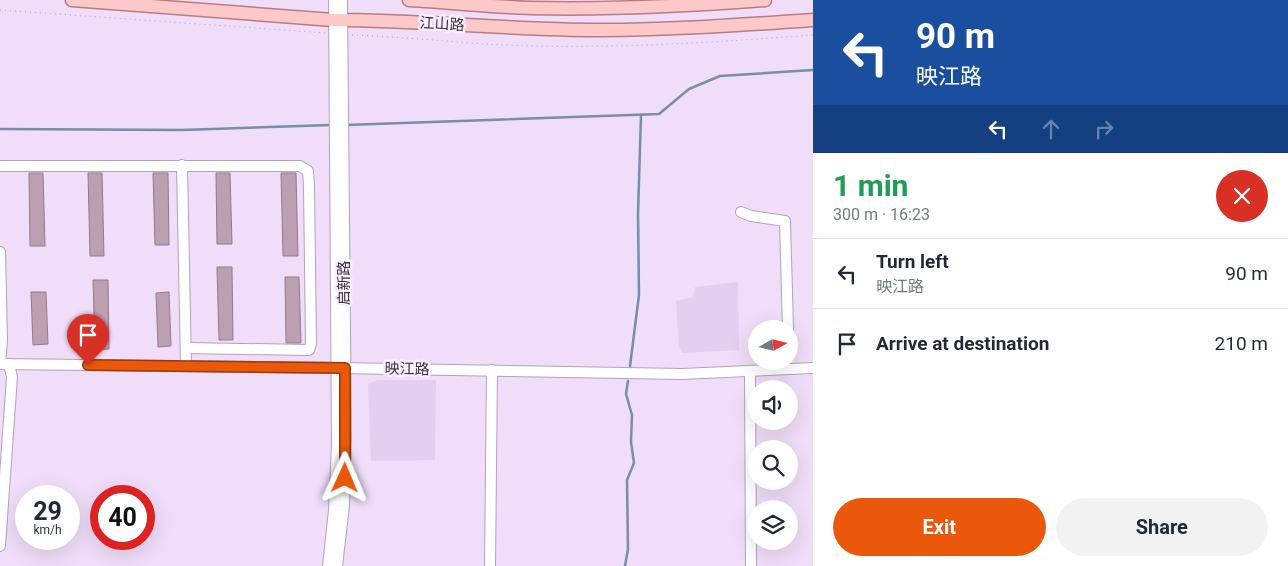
<!DOCTYPE html>
<html lang="en">
<head>
<meta charset="utf-8">
<style>
  :root { --surface:#fff; --page:#f2f2f3; --text:#1f2937; --muted:#747a83; --line:#e0e1e3; --accent:#ea580c }
  body { margin:0; font-family:Roboto,"Noto Sans SC",sans-serif; background:var(--page); color:var(--text); height:100vh; display:flex; flex-direction:column; font-size:19px; white-space:nowrap }
  * { box-sizing:border-box; margin:0 }
  p { font-size:16px; color:var(--muted) }
  .icon { flex:none; width:28px; height:28px; fill:none; stroke:currentColor; stroke-width:2; stroke-linecap:round; stroke-linejoin:round }
  .map { position:relative; flex:1; overflow:hidden }
  .sheet { display:flex; flex-direction:column; background:var(--surface); width:475px }
  .sheet>* { flex:none }
  .top-card { background:#1a4fa0; color:#fff; overflow:hidden }
  .needle { width:32px; rotate:82deg }
  .buttons { position:absolute; left:748px; top:320px; display:grid; gap:10px }
  .buttons a { display:grid; place-items:center; width:50px; height:50px; border-radius:50%; background:var(--surface); box-shadow:0 5px 20px #0002; font-size:25px }
  .speed { position:absolute; left:15px; top:485px; display:flex; gap:10px; font-size:25px; font-weight:700; text-align:center }
  .speed>* { display:grid; place-content:center; width:65px; height:65px; border-radius:50%; background:var(--surface); box-shadow:0 5px 20px #0002; line-height:1 }
  .speed small { font-size:12px; font-weight:400 }
  .speed .limit { border:8px solid #d22; background:#fff; color:#111 }
  .pin { position:absolute; display:grid; place-items:center; width:42px; height:42px; color:#fff; margin:-51px -21px; border-radius:50% 50% 50% 0; rotate:-45deg; box-shadow:0 0 5px #0007 }
  .pin .icon { rotate:45deg }
  .me { position:absolute; width:55px; margin:-28px; rotate:1deg; stroke-linejoin:round; filter:drop-shadow(0 0 4px #0008) }
  .turn { display:flex; align-items:center; gap:18px; height:105px; padding:0 20px; font-size:22px }
  .turn .icon { width:65px; height:65px; stroke-width:2.5 }
  .turn b { display:block; font-size:35px; line-height:42px }
  .lanes { display:flex; align-items:center; height:48px; padding:0 20px; background:#0003; justify-content:center; gap:25px; direction:ltr }
  .lanes .off { opacity:.35 }
  .round { display:grid; place-items:center; flex:none; width:52px; height:52px; border-radius:26px; background:var(--page) }
  .head { display:flex; align-items:center; justify-content:space-between; height:85px; padding:0 20px }
  h1 { font-size:30px; font-weight:700; line-height:38px; color:#1e9e55 }
  .action { display:flex; gap:10px; margin-top:auto; padding:10px 20px }
  .action a { flex:1; height:58px; border-radius:30px; background:var(--accent); color:#fff; font-size:20px; font-weight:700; line-height:58px; text-align:center }
  .action a+a { background:var(--page); color:var(--text) }
  ul { padding:0; list-style:none }
  li { display:flex; align-items:center; gap:15px; height:70px; padding:0 20px; border-top:1px solid var(--line) }
  li div { flex:1 }
  li b { display:block; font-size:19px }
  li em { font-style:normal }
  main { display:flex; flex:1; min-height:0 }
  .map>svg:first-child { display:block }
  .built { fill:#e4cff0 }
  .lines { fill:none; stroke-linecap:round; stroke-linejoin:round }
  .stream { stroke:#778ea6; stroke-width:2.5 }
  .building { fill:#bd9fb2; stroke:#95798b }
  .minor-casing { stroke:#b3a1bc; stroke-width:12 }
  .major-casing { stroke:#b87c80; stroke-width:15 }
  .path { stroke:#b1a2b8; stroke-width:1; stroke-dasharray:1 4; stroke-linecap:butt }
  .minor { stroke:#fff; stroke-width:10 }
  .major { stroke:#fdc8c8; stroke-width:12 }
  .route-casing { stroke:#983908; stroke-width:12 }
  .route { stroke:#ea580c; stroke-width:9 }
  .labels { text-anchor:middle; stroke-width:5; stroke-linejoin:round; paint-order:stroke }
  .street-label { font-size:15px; fill:#3a333e; stroke:#f9edff }
</style>
</head>
<body>
<main>
<div class="map">
<svg width="813" height="566" viewBox="0 0 813 566">
  <rect width="100%" height="100%" fill="#f0ddf9"/>
  <g class="built">
    <path d="M738,282L739,350L682,353L679,346L676,301L693,297L695,287Z"/>
    <path d="M378,380H436L435,460L371,461L368,384Z"/>
  </g>
  <g class="lines">
    <g class="stream">
      <path d="M346,125L659,114L689,89L720,76L813,70"/>
      <path d="M0,129L182,130L331,125"/>
      <path d="M630,366L639,295L638,214L641,115"/>
      <path d="M625,566L628,549L627,480L634,463L631,442L632,415L626,394L628,381"/>
    </g>
  </g>
  <g class="building">
    <path d="M29,173H43L45,246H30Z"/>
    <path d="M88,173H102L104,256H90Z"/>
    <path d="M153,173H168L169,245H155Z"/>
    <path d="M216,173H230L232,244H217Z"/>
    <path d="M281,173H296L298,256H283Z"/>
    <path d="M217,267H232L233,340H219Z"/>
    <path d="M285,277H299L301,343H286Z"/>
    <path d="M93,280H108L109,349L95,350Z"/>
    <path d="M31,292H46L48,344L33,345Z"/>
    <path d="M169,292L171,346L158,347L156,293Z"/>
  </g>
  <g class="lines">
    <g class="minor-casing">
      <g id="minor">
        <path d="M182,165L186,366"/>
        <path d="M0,166H300L308,171L309,186L311,344L309,350L186,348"/>
        <path d="M741,212L751,216L785,221L788,329"/>
        <path d="M0,252L2,340L0,364"/>
        <path d="M0,364L337,368L682,374L813,368"/>
        <path d="M750,371L751,566"/>
        <path d="M0,546L12,377L9,364"/>
        <path d="M328,566L334,510L337,445L334,0"/>
        <path d="M337,566L344,506L346,440L342,0"/>
        <path d="M490,566L492,370"/>
      </g>
    </g>
    <g class="major-casing">
      <g id="major">
        <path d="M72,0L333,20C422,20 510,30 598,30C669,30 742,25 813,20"/>
        <path d="M409,0C450,2 490,7 531,8C609,10 687,6 765,0"/>
      </g>
    </g>
    <g class="path">
      <path d="M0,10L326,33"/>
      <path d="M352,35C413,37 473,45 534,46C627,48 720,42 813,35"/>
    </g>
    <use href="#minor" class="minor"/>
    <use href="#major" class="major"/>
  </g>
  <g class="lines">
    <g class="route-casing">
      <path id="route" d="M88,365L345,368V478"/>
    </g>
    <use href="#route" class="route"/>
  </g>
  <g class="labels">
    <g class="street-label">
      <text transform="translate(442 24) rotate(3)" y="5">江山路</text>
      <text transform="translate(344 283) rotate(-90)" y="5">启新路</text>
      <text transform="translate(407 369) rotate(1)" y="5">映江路</text>
    </g>
  </g>
</svg>
<div class="buttons">
<a><svg class="needle" viewBox="-14 -14 28 28"><path d="M0-13l5 13h-10z" fill="#e53935"/><path d="M0 13l5-13h-10z" fill="#747a83"/></svg></a>
<a><svg class="icon" aria-label="sound" viewBox="0 0 24 24"><path d="M4 9h4l5-4v14l-5-4H4zM17 9q2 3 0 6"/></svg></a>
<a><svg class="icon" aria-label="search" viewBox="0 0 24 24"><circle cx="10" cy="10" r="6"/><path d="M15 15l6 6"/></svg></a>
<a><svg class="icon" aria-label="layers" viewBox="0 0 24 24"><path d="M12 4l9 5-9 5-9-5zM3 14l9 5 9-5"/></svg></a>
</div>
<div class="speed"><div>29<small>km/h</small></div><div class="limit">40</div></div>
<div class="pin" style="left:88px;top:365px;background:#d93025"><svg class="icon" aria-label="arrive" viewBox="0 0 24 24"><path d="M6 21V4h12l-3 4 3 4H6"/></svg></div>
<svg class="me" style="left:345px;top:478px" viewBox="-20 -20 40 40"><path d="M0-17L14 15 0 8-14 15z" fill="#ea580c" stroke="#fff" stroke-width="4"/></svg>
</div>
<section class="sheet">
<div class="top-card">
<div class="turn"><svg class="icon" aria-label="left" viewBox="0 0 24 24"><path d="M17 20v-9H6M10 6l-5 5 5 5"/></svg><div><b>90 m</b>映江路</div></div>
<div class="lanes"><svg class="icon" aria-label="left" viewBox="0 0 24 24"><path d="M17 20v-9H6M10 6l-5 5 5 5"/></svg><svg class="icon off" aria-label="ahead" viewBox="0 0 24 24"><path d="M12 20V5M6 11l6-6 6 6"/></svg><svg class="icon off" aria-label="right" viewBox="0 0 24 24"><path d="M7 20v-9h11M14 6l5 5-5 5"/></svg></div>
</div>
<div class="head"><div><h1>1 min</h1><p>300 m · 16:23</p></div><a class="round" style="background:#d93025;color:#fff"><svg class="icon" aria-label="close" viewBox="0 0 24 24"><path d="M6 6l12 12M18 6L6 18"/></svg></a></div>
<ul>
<li><svg class="icon" aria-label="left" viewBox="0 0 24 24"><path d="M17 20v-9H6M10 6l-5 5 5 5"/></svg><div><b>Turn left</b><p>映江路</p></div><em>90 m</em></li>
<li><svg class="icon" aria-label="arrive" viewBox="0 0 24 24"><path d="M6 21V4h12l-3 4 3 4H6"/></svg><div><b>Arrive at destination</b></div><em>210 m</em></li>
</ul>
<div class="action"><a>Exit</a><a>Share</a></div>
</section>
</main>
</body>
</html>
